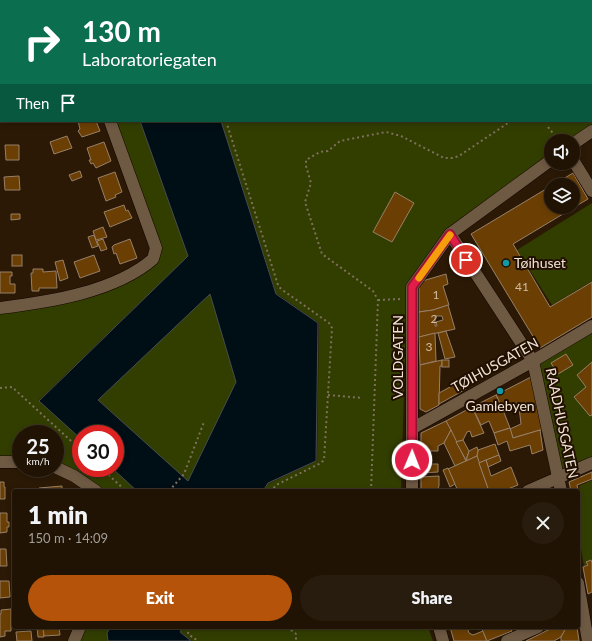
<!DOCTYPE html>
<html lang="en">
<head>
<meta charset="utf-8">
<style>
  :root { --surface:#201304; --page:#281c0e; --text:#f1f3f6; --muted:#a29e9a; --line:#3d3226; --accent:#b45309 }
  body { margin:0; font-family:Lato,sans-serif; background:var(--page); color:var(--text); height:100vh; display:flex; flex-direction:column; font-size:15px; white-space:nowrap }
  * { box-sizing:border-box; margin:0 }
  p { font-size:13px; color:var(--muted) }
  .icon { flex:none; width:22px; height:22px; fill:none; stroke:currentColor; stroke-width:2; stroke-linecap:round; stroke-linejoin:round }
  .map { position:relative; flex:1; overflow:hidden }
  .sheet { position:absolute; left:12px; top:489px; width:568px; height:140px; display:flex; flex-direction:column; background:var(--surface); border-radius:4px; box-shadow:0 2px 6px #0003,0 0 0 1px var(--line) }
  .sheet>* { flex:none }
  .hud { position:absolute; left:0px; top:0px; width:592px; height:122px; box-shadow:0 2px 6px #0003,0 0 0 1px var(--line); background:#0b6e4f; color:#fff; overflow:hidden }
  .buttons { position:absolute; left:544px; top:134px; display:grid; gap:8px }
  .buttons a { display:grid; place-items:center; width:36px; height:36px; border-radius:50%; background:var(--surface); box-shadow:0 2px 6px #0003,0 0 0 1px var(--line); font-size:20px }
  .speed { position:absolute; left:12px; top:425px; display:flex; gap:8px; font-size:20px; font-weight:700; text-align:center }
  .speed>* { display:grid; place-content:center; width:52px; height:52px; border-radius:50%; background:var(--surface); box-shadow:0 2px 6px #0003,0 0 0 1px var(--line); line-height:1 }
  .speed small { font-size:10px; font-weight:400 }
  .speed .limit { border:6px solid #d22; background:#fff; color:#111 }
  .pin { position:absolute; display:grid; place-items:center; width:34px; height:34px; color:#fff; margin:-17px; border:2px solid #fff; border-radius:50%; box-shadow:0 1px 4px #0007 }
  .me { position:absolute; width:44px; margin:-22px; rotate:1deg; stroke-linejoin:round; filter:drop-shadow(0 0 3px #0008) }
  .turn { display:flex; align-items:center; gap:14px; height:84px; padding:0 16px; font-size:18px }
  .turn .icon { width:52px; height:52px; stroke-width:2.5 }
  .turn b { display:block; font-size:28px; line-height:34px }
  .then { display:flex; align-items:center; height:38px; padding:0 16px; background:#0003; gap:8px; font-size:15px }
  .round { display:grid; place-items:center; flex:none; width:42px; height:42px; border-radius:21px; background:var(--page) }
  .head { display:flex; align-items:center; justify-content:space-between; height:68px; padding:0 16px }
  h1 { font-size:24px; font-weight:800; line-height:30px }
  .cta { display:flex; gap:8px; margin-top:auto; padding:8px 16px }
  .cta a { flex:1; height:46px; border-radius:24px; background:var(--accent); color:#fff; font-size:16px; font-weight:800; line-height:46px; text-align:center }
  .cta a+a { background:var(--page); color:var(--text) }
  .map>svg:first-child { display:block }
  .green { fill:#323e00 }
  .water { fill:#000e15; stroke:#484e4f; fill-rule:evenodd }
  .building { fill:#6b3f03; stroke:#978069; fill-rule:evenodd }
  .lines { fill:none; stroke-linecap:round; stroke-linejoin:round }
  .minor-casing { stroke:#130400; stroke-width:13 }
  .path { stroke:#7f6f5e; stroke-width:2; stroke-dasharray:2 3; stroke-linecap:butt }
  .minor { stroke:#6e5943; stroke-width:12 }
  .route-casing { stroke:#92132f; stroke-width:10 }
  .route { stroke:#e11d48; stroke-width:7 }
  .slow { stroke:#f59e0b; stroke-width:7 }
  .culture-dot { fill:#0f9aa8; stroke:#210f00; stroke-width:1.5 }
  .labels { text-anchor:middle; stroke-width:4; stroke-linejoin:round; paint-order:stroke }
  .number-label { font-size:12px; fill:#d0bba2 }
  .poi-label { font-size:14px; fill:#f1e4d7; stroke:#210f00; text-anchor:start }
  .street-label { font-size:14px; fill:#f1e4d7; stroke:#210f00 }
</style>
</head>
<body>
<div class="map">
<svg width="592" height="641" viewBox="0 0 592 641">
  <rect width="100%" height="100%" fill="#2b1905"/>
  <g class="green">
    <path d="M107,0H316L107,1Z"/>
    <path d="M564,0H592V125L570,141H551V155L449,232L407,290L401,491H264L268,484L317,461L319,323L276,293L221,121H591V1Z"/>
    <path d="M116,121H140L188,256L39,400L81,439V468H112L137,491H104L77,472L55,463V434H21V457L0,458V313L41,308L156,261Z"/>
    <path d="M592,203V281L552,305L517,250Z"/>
    <path d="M210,293L236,382L188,481L98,400Z"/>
    <path d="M592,329V459L561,472L534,363Z"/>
    <path d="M592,480V562L584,566L578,531V503L581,502L579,486Z"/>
    <path d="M87,627H111L107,633L108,641H79Z"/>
    <path d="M183,627H428L433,641H192L180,632Z"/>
  </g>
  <g class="water">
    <path d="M140,121H221L276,294L318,323L316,461L268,483L263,491H137L112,468H115V434H81V439L39,401L188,256ZM210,294L236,382L188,481L98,400Z"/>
    <path d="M111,627H183L180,632L191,641H108L107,633Z"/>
  </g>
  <g class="building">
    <path d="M78,121H96L100,131L82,137L78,131L80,129Z"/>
    <path d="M67,136L72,148L54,154L50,142Z"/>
    <path d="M104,142L111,161L96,168L93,163L91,164L89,160H91L87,148Z"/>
    <path d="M5,145H19V160H6Z"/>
    <path d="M80,171L82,177L72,181L69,175Z"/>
    <path d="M115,172L122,192L115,195L116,197L106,201L98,178Z"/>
    <path d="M573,173L588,199L513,244L550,307L592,282V317L540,348L471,234L551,186V207H573V185H553Z"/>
    <path d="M19,176L20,190H5L4,177Z"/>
    <path d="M395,192L414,203L392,242L373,232Z"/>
    <path d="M124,205L126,211L128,210L132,218L110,227L104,212Z"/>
    <path d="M11,214H20V219L11,220Z"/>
    <path d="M103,227L107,237L96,240L93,231Z"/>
    <path d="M94,235L98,246L92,248L88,237Z"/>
    <path d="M103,239L107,249L101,251L97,241Z"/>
    <path d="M130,239L137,258L120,264L116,253L114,254L112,247L114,245Z"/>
    <rect x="12" y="255" width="10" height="11"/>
    <path d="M94,255L100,271L80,278L74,262Z"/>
    <path d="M63,260L68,278L60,281L55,262Z"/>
    <path d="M33,269H43V272L56,271L57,288H39V291H32L31,273H33Z"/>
    <path d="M0,272H12V276H10V284H15V293H0Z"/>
    <path d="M446,274L448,284L443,286L449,305L433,310L419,312V282Z"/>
    <path d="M448,305L455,329L419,337V312L433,310ZM435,316H442L443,320L436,322L437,326H435Z"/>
    <path d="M446,331L455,357L445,359L438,333Z"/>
    <path d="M435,333L436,361L420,365L419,337Z"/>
    <path d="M566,354L573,365L558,374L551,363Z"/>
    <path d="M442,360V366H440L439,405L426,412L420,409V365Z"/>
    <rect x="442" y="360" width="7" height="7"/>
    <path d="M592,362V415L590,416L574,397L586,387L577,375Z"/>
    <path d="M531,377L544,429L513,438L510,429L521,424L519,407L517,403L503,410L496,395Z"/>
    <path d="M463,380L466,389L439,404V393Z"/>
    <path d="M496,395L503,410L510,428L494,433L489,421L481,425L472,407Z"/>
    <path d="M472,407L484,433L472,437L470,431L467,432L463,440L456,442L446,421Z"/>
    <path d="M446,421L451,430L444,443L438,446V451H421V433Z"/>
    <path d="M510,428L513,438L540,430L543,450L532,454L530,445L510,451L507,441L498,445L494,433Z"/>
    <path d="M451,430L466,461L455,466L444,443Z"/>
    <path d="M463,440L469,451L466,460L456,442Z"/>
    <path d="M495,444L499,455L479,463L477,456L478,450Z"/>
    <path d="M477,447L478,450L477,456L466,461L469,451Z"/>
    <path d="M421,451H430V464H438V472L421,473Z"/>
    <path d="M499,455L501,461L488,467L486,460Z"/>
    <path d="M477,456L489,491H458L448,469Z"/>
    <path d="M486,460L491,476L511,467L518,485L503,491H489L479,463Z"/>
    <path d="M448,468L455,484L450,487L443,470Z"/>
    <path d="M592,472V479L577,485L580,500H578V491H571L569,482Z"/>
    <path d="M439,476V486L437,491H421V477Z"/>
    <path d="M0,482H4V487H5V499H0Z"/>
    <path d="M62,486V491H39V488Z"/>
    <path d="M0,513H7V522H9V527H7V532L0,533Z"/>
    <path d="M0,549H6L7,566H0Z"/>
    <path d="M591,560L592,563V592L588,594L583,567L588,565L586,562Z"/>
    <path d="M0,581H9L10,597L0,598Z"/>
    <path d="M11,609V631H5V636L0,637V614H1V610Z"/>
    <path d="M37,627H43L44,637H38Z"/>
    <path d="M43,627H59L60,635L44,636Z"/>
    <path d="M450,627H467L469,633L473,635L483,631L487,641H454Z"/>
    <path d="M481,627H510L512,631L487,641Z"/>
    <path d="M554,627L566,628L561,637L554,641H526Z"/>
    <path d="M563,627H577L579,641H561V637L566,628Z"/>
    <path d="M31,631L32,641H17L16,632Z"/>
  </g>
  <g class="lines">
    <g class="minor-casing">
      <g id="minor">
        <path d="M100,1V0"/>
        <path d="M0,57H1"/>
        <path d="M573,144L592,131"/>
        <path d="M573,160L592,191"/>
        <path d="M450,234L533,361L561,491"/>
        <path d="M0,308C49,302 115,292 153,259L156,248L110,121"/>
        <path d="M413,428L533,361L592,326"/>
        <path d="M0,462H21"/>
        <path d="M55,467L74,476L96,491"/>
        <path d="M412,491V287L450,234L551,160"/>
        <path d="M528,491L592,463"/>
        <path d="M578,583L588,641"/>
        <path d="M439,627L443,641"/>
        <path d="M74,641L80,627"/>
        <path d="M507,641L538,627"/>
      </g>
    </g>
    <g class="path">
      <path d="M476,0L477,1"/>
      <path d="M573,0L574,1"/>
      <path d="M591,67L592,66"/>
      <path d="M226,121L278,285L281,289L329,323L332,328L324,460L321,463L278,484L270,491"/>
      <path d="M548,127L559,141"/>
      <path d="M378,300L401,299"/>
      <path d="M0,388L12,387L81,450"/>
      <path d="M328,395L363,398"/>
      <path d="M101,468L126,491"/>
      <path d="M169,491L184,474L204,422"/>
      <path d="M371,491L378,300L373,291L322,254L305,202L311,183L306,166V160L320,152L328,151L340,141L386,132L401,136L444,158H452L459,156L511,121"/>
      <path d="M189,627L188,634L198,641"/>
      <path d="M287,627L296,634V641"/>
    </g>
    <use href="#minor" class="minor"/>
  </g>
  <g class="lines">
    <g class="route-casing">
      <path id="route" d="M412,460V287L450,234L466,260"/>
    </g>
    <use href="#route" class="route"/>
    <path class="slow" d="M419,278L450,235"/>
  </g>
  <g class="culture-dot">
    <circle cx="506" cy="263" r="4"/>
    <circle cx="500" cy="391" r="4"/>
  </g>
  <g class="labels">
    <g class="number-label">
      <text x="522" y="291">41</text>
      <text x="436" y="299">1</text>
      <text x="434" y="323">2</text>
      <text x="429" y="351">3</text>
    </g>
    <g class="poi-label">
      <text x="514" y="268">Tøihuset</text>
      <text x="500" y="411" text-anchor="middle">Gamlebyen</text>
    </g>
    <g class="street-label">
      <text transform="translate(398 357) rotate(-90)" y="5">VOLDGATEN</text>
      <text transform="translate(495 365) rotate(-29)" y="5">TØIHUSGATEN</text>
      <text transform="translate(562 423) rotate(78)" y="5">RAADHUSGATEN</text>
    </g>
  </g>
</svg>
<div class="buttons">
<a><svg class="icon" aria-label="sound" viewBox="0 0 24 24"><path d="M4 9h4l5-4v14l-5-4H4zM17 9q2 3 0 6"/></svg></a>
<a><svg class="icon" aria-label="layers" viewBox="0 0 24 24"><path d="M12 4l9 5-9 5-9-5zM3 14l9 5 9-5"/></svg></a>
</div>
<div class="speed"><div>25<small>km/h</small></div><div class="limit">30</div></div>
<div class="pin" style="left:466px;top:260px;background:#d93025"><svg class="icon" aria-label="arrive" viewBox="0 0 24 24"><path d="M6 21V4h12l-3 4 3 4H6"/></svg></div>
<svg class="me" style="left:412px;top:460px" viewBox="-20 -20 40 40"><circle r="17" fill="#e11d48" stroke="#fff" stroke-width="3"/><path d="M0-11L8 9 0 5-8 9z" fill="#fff"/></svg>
<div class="hud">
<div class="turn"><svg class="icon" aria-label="right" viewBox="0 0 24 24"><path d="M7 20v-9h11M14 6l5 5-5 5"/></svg><div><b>130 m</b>Laboratoriegaten</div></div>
<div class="then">Then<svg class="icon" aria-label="arrive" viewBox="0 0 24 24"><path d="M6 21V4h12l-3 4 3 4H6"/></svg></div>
</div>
<section class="sheet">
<div class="head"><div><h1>1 min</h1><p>150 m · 14:09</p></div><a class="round"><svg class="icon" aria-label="close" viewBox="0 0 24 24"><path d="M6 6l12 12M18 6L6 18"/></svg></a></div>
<div class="cta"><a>Exit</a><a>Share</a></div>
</section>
</div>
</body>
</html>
